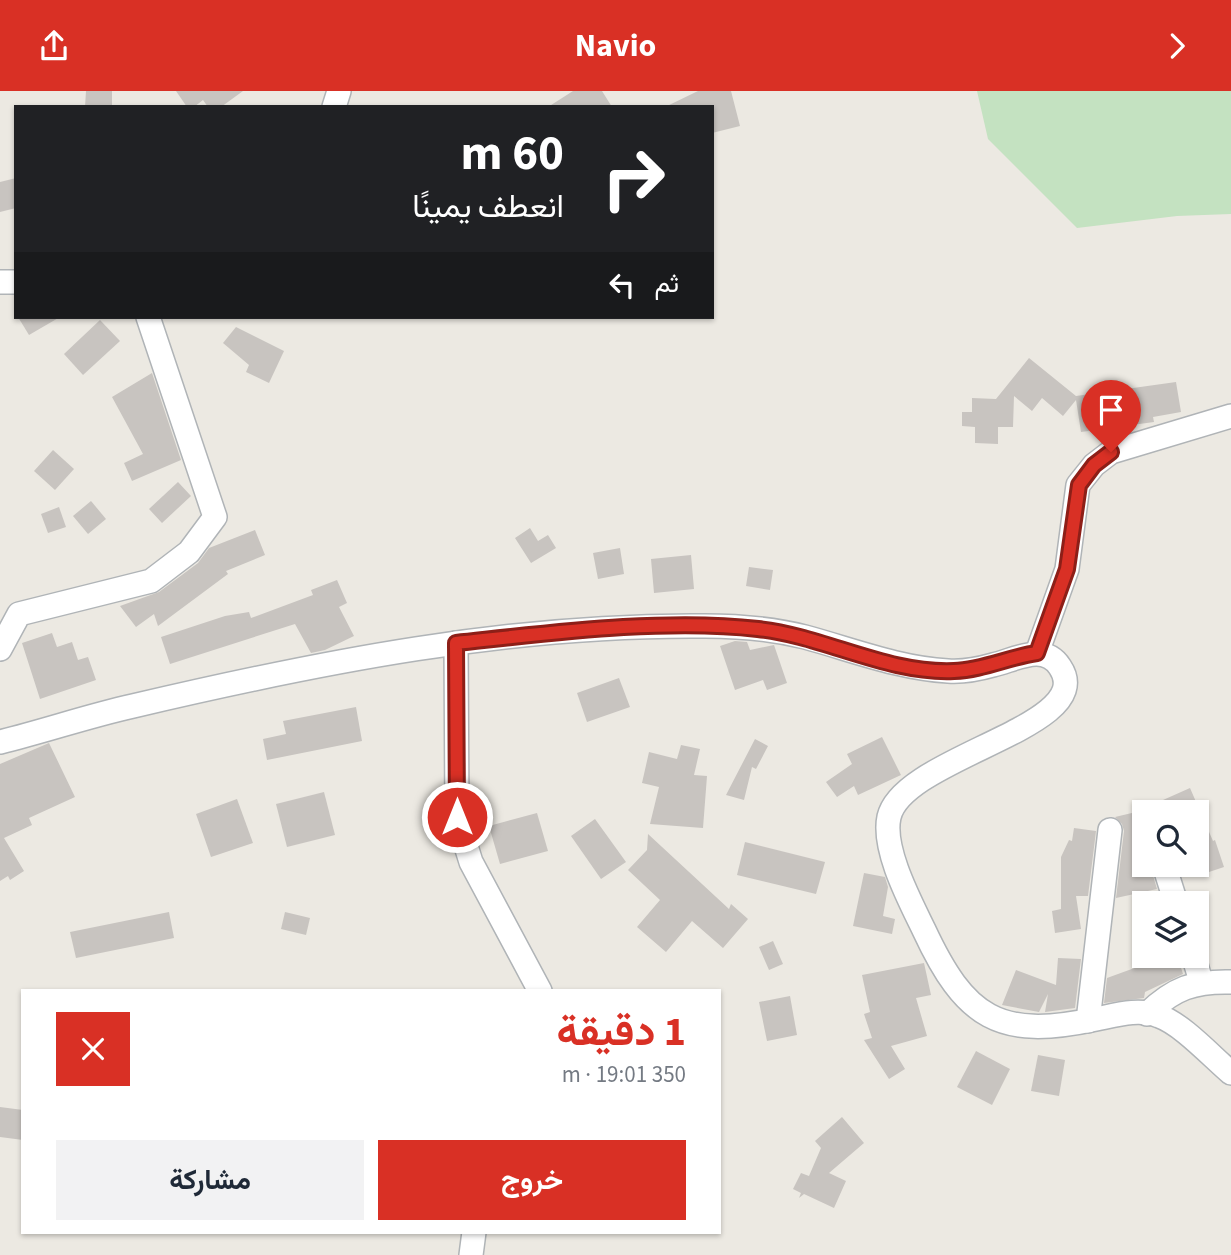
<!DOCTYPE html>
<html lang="ar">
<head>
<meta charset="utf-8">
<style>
  :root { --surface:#fff; --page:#f2f2f3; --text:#1f2937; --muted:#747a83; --accent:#d93025 }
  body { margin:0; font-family:"Source Sans 3",Vazirmatn,sans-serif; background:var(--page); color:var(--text); direction:rtl; height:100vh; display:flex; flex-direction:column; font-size:26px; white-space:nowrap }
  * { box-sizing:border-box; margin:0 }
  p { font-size:23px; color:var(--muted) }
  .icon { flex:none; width:38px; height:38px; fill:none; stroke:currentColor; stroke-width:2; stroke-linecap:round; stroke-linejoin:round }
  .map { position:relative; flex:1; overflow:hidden; direction:ltr }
  .sheet { position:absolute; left:21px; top:898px; width:700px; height:245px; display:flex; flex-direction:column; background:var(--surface); border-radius:0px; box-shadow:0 2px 5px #0004; direction:rtl }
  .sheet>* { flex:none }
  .banner { position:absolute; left:14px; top:14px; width:700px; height:214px; border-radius:0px; box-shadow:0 2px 5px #0004; direction:rtl; background:#202124; color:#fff; overflow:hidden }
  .buttons { position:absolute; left:1132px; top:709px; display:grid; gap:14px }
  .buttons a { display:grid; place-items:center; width:77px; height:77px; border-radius:0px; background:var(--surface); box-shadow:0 2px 5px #0004; font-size:35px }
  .pin { position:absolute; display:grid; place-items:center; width:60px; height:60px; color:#fff; margin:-72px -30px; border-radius:50% 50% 50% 0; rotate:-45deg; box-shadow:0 0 7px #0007 }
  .pin .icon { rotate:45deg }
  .me { position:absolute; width:77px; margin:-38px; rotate:0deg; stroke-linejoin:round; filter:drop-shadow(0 0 5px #0008) }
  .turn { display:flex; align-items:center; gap:24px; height:147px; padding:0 35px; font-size:32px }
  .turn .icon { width:91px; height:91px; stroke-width:2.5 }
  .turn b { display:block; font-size:49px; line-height:60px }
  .then { display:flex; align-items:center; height:66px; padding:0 35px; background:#0003; gap:14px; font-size:26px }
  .round { display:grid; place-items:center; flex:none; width:74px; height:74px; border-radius:0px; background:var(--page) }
  .overview { display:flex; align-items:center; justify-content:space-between; height:119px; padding:0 35px }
  h1 { font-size:42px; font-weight:700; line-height:52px; color:var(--accent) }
  .primary-button { display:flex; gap:14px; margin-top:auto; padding:14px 35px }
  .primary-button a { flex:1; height:80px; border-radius:0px; background:var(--accent); color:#fff; font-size:28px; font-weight:700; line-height:80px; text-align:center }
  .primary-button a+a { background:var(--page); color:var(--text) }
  header { display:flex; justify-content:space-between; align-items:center; height:91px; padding:0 35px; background:var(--accent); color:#fff; font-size:32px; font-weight:700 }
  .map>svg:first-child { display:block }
  .green { fill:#c4e2c1 }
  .building { fill:#c8c4c0 }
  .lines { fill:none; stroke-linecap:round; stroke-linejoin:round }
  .minor-casing { stroke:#b0b4b7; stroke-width:26 }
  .minor { stroke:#fff; stroke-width:23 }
  .route-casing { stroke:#8d1f18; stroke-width:18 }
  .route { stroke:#d93025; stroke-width:12 }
</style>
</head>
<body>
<header><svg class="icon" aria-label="forward" viewBox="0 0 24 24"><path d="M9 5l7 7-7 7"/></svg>Navio<svg class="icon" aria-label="share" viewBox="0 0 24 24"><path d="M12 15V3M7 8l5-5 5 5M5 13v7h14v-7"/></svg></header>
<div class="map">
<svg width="1231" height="1164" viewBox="0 0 1231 1164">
  <rect width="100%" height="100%" fill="#ece9e2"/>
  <path class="green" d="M977,0H1231V123L1177,125L1077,137L988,48Z"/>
  <g class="building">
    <path d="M86,0H112V16H85Z"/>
    <path d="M176,0H243L221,16H208L203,9L194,16H187Z"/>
    <path d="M573,0H602L612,16H548Z"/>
    <path d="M698,0H731L740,35L712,42V16H665Z"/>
    <path d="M16,87V117L0,121V91Z"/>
    <path d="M18,226H60L29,244Z"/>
    <path d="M100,229L120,250L83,284L64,263Z"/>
    <path d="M236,236L284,260L269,292L246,281L249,274L223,252Z"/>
    <path d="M1029,267L1076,305L1176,291L1181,321L1153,326L1154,331L1081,341L1076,309L1063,325L1042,307L1032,320L1014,305L1013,336H998V353L975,352V336L962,335V321H972V307L996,308Z"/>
    <path d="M152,282L181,369L132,390L124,372L143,363L112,306Z"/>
    <path d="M53,359L74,378L55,399L34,380Z"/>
    <path d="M178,391L191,405L162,432L149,418Z"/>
    <path d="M91,410L106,428L88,443L73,425Z"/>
    <path d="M59,416L66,436L48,442L41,423Z"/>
    <path d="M530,437L538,450L548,444L556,457L531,472L515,447Z"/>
    <path d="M255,439L265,464L226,480L228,483L158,535L154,523L136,536L120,515L159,501L198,472L209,457Z"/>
    <path d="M620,457L624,483L598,488L593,462Z"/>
    <path d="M691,464L694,498L654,502L651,468Z"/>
    <path d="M749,476L773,479L770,499L746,495Z"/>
    <path d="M337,489L347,512L339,516L354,545L325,559L311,562L295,533L170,573L161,546L225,525L249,521L251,527L313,504L311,499Z"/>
    <path d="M52,542L57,556L72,551L78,569L88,566L96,589L40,608L22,552Z"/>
    <path d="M735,550L747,551L750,559L774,554L787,592L767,599L763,589L735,599L720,555Z"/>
    <path d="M619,587L630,616L587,631L577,602Z"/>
    <path d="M356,616L362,650L267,669L263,648L286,643L283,630Z"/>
    <path d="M882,646L901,684L858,704L854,695L837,706L826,691L852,673L847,663Z"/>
    <path d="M755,648L768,655L756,678L752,676L744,709L726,704Z"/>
    <path d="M49,652L75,706L29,727L32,734L4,747L24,780L10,789L8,785L0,790V673Z"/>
    <path d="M681,654L700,658L694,684L707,685L703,737L650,733L659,696L642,692L649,661L677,668Z"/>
    <path d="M1190,697L1213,750L1215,749L1224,776L1197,785V721H1139L1144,745V774H1150L1157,798L1116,807L1124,740L1122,733L1115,726L1136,721Z"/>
    <path d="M324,701L335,744L287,756L276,713Z"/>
    <path d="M237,708L253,752L211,766L196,723Z"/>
    <path d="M537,722L548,760L500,773L489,735Z"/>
    <path d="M595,728L626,771L601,788L571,745Z"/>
    <path d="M1074,737L1096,740L1088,805H1076L1081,838L1055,842L1052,820L1061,818V766L1069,749L1072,750Z"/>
    <path d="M648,743L729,818L731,813L748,828L723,857L692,830L666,861L637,836L660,809L628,779L647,759Z"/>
    <path d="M745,751L825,771L816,803L737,784Z"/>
    <path d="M864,782L885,786L888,796L883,825L895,828L892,843L853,835Z"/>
    <path d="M169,821L174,847L76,867L70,841Z"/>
    <path d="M285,821L310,827L306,844L281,838Z"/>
    <path d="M773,850L783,873L769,879L759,856Z"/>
    <path d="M1149,864H1177L1183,883L1145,901L1144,907L1104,912L1107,887L1140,875L1137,868Z"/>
    <path d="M1058,867L1081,868L1075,917L1045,921L1048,903L1039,921L1002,914L1016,879L1056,894Z"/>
    <path d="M924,872L931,904L916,907L927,945L891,955L905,978L889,988L864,949L872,947L864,923L870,921L862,884Z"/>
    <path d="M790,905L797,944L767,950L759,911Z"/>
    <path d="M976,960L1010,978L992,1014L957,996Z"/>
    <path d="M1038,964L1065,969L1059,1005L1031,1000Z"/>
    <path d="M0,1016L23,1019V1049L0,1046Z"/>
    <path d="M842,1026L864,1052L829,1082L846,1090L834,1117L804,1103L799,1107L801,1102L793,1098L801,1082L809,1085L821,1057L815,1050Z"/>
  </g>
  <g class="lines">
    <g class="minor-casing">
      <g id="minor">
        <path d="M334,16L339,0"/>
        <path d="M0,191H16"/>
        <path d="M456,552L457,726L471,771L540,900"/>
        <path d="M0,558L19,523L151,490L189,461L215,426L148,226"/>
        <path d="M1037,562L1067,478L1078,394L1094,374L1111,361L1231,325"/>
        <path d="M0,651C45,640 88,625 133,615C320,571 512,533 705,535C738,535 773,538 805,546C853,559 898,577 948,580C962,581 979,578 993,574C1015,569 1044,551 1060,576C1100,636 903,665 889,726C882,758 910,810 924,839C965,927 999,949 1096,928C1116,924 1139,917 1159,925C1182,933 1212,966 1231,982"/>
        <path d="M1164,774L1176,812"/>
        <path d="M1193,864L1201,890"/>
        <path d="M1147,923C1174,897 1194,890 1231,891"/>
        <path d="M1088,930L1110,739"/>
        <path d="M471,1164L474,1141"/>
      </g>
    </g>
    <use href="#minor" class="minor"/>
  </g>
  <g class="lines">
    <g class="route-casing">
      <path id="route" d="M457,726L456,552C550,542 665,527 758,538C824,545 887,583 954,580C983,579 1009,566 1037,562L1067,478L1079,394L1094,374L1111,361"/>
    </g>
    <use href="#route" class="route"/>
  </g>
</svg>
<div class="buttons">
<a><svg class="icon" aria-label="search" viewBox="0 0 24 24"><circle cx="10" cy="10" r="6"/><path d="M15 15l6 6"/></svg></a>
<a><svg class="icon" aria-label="layers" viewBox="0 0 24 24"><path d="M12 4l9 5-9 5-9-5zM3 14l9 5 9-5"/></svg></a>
</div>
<div class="pin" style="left:1111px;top:361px;background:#d93025"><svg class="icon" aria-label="arrive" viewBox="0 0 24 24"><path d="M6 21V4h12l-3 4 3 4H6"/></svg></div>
<svg class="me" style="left:457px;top:726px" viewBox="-20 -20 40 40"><circle r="17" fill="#d93025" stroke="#fff" stroke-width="3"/><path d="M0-11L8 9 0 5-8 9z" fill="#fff"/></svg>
<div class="banner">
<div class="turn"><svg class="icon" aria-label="right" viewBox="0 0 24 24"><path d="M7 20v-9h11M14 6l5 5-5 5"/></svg><div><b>60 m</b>انعطف يمينًا</div></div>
<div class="then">ثم<svg class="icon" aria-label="left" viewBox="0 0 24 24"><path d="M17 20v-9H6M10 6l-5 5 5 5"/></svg></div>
</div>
<section class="sheet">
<div class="overview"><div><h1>1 دقيقة</h1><p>350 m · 19:01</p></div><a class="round" style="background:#d93025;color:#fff"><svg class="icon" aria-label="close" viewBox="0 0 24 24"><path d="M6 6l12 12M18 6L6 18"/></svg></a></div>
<div class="primary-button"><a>خروج</a><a>مشاركة</a></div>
</section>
</div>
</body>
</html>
